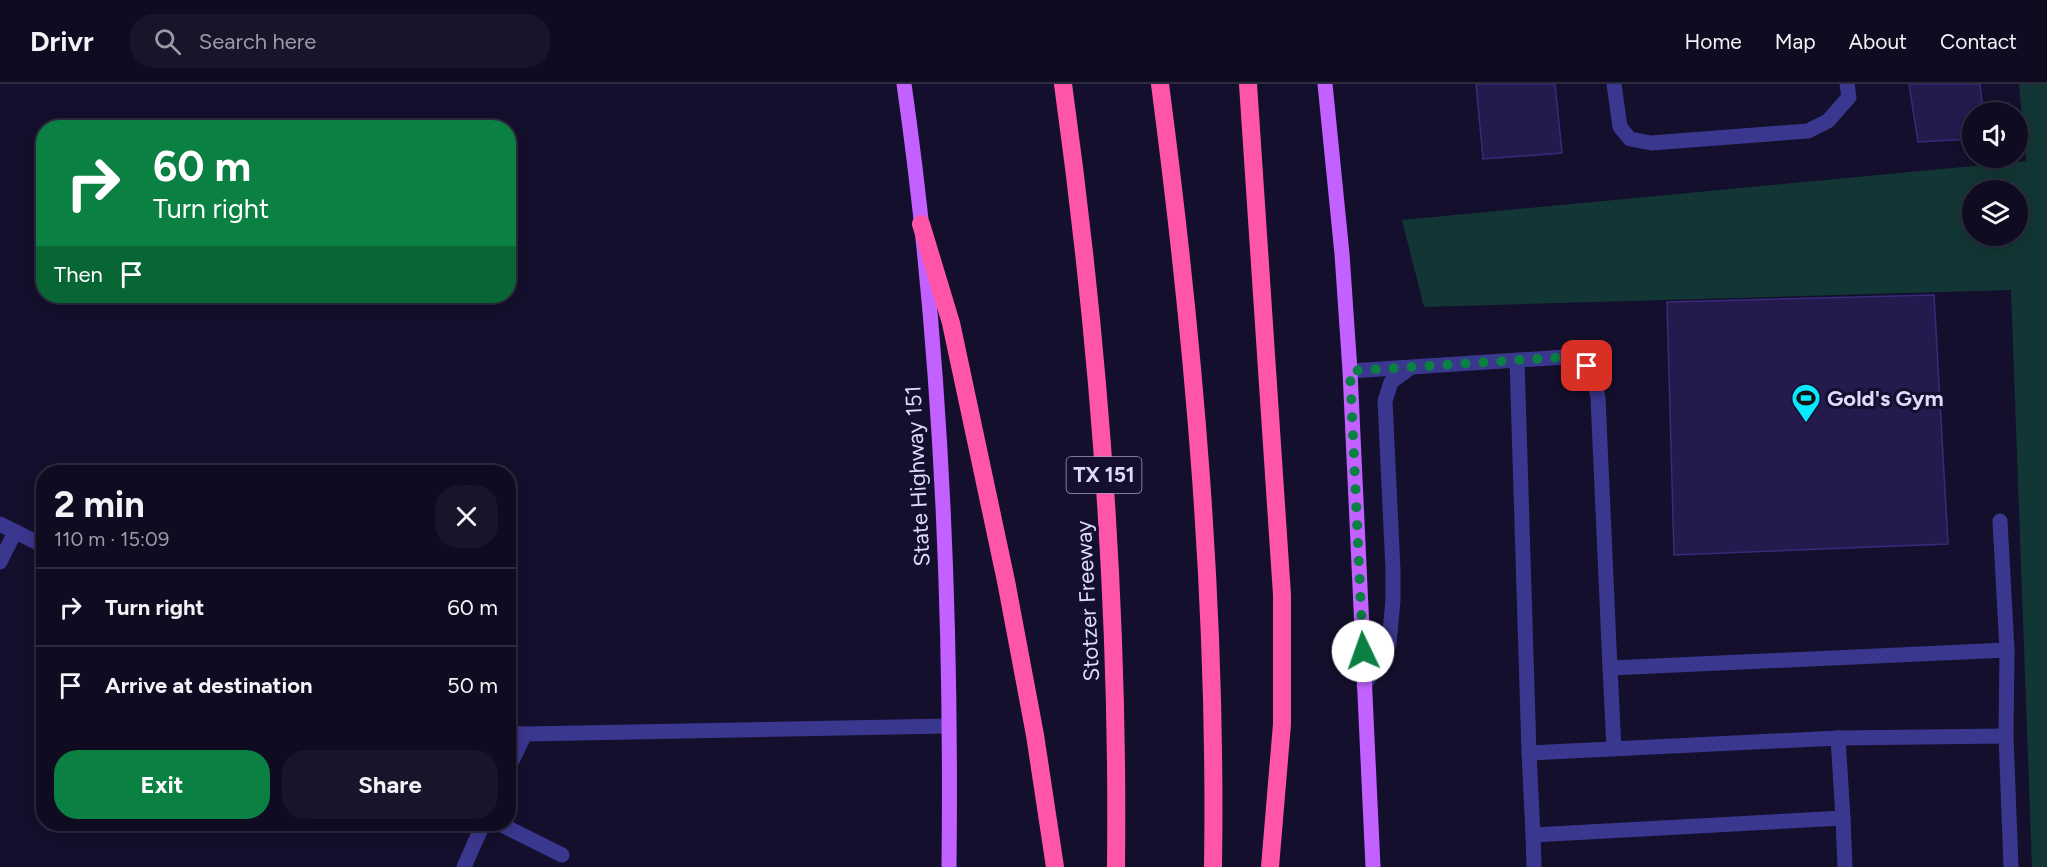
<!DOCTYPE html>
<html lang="en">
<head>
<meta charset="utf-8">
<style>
  :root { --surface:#0f0b21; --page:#18142a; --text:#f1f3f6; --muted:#9b9ba5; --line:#2f2b3f; --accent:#0b8043 }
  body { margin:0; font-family:Figtree,sans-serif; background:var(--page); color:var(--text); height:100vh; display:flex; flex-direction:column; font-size:22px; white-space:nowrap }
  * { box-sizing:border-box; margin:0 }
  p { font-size:20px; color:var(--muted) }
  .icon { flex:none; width:33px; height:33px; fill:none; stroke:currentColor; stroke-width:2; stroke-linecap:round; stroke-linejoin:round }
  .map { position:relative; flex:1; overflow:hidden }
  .details { position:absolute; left:36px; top:381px; width:480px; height:366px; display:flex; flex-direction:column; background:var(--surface); border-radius:24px; box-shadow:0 3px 15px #0003,0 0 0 2px var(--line) }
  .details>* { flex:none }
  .hud { position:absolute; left:36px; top:36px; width:480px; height:183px; border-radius:24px; box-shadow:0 3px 15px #0003,0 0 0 2px var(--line); background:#0b8043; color:#fff; overflow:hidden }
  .tools { position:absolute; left:1962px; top:18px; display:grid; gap:12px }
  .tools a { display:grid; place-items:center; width:66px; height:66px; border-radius:50%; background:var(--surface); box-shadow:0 3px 15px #0003,0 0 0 2px var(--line); font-size:30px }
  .pin { position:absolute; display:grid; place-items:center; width:51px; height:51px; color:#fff; margin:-26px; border-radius:12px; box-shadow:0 3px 9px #0006 }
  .me { position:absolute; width:66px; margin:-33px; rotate:357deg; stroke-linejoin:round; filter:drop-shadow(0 0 4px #0008) }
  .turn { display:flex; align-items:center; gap:21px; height:126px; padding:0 18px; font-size:27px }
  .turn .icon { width:78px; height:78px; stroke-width:2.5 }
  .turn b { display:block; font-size:42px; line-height:51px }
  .then { display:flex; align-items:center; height:57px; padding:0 18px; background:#0003; gap:12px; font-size:22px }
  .round { display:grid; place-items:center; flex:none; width:63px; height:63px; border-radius:24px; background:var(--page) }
  .head { display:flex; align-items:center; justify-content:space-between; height:102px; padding:0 18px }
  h1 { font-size:36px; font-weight:700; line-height:45px }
  .primary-button { display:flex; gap:12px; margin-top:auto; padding:12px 18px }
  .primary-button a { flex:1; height:69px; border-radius:24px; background:var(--accent); color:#fff; font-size:24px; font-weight:700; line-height:69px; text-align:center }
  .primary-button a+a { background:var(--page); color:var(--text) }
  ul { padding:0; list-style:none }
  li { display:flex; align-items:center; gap:18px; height:78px; padding:0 18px; border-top:2px solid var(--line) }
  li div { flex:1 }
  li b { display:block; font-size:22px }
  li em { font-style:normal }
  header { display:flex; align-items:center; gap:36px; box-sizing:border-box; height:84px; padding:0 30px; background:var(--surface); border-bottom:2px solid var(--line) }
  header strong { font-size:28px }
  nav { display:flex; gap:33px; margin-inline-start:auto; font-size:21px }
  .search { width:420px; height:54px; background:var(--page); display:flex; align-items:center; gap:15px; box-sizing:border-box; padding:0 21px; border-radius:24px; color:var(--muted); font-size:22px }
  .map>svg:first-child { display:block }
  .green { fill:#123635; fill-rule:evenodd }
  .building { fill:#241a4e; stroke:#3a2a7c; stroke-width:1.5 }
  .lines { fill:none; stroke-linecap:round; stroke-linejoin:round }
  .minor { stroke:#3a378e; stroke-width:15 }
  .major { stroke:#c261ff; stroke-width:15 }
  .highway { stroke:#ff55a8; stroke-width:18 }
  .route { stroke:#0b8043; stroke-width:10; stroke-dasharray:0 18 }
  .labels { text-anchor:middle; stroke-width:6; stroke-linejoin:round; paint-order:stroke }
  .shield { fill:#140f2c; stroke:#a19dc0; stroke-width:1.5 }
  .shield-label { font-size:21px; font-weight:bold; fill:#dedaff }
  .poi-label { font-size:22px; font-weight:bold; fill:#dedaff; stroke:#140f2c; text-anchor:start }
  .street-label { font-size:22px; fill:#dedaff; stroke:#140f2c }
</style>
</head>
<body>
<header>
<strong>Drivr</strong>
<div class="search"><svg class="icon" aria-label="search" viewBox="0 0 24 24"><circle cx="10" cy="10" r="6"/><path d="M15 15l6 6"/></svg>Search here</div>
<nav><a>Home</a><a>Map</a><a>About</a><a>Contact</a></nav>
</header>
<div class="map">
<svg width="2047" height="783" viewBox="0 0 2047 783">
  <rect width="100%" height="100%" fill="#140f2c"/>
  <path class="green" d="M2019,0H2047V783H2032L2011,206L1424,223L1402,136L2026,77ZM1972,106H2018V152H1972Z"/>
  <g class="building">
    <path d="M1476,0H1555L1562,69L1483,75Z"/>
    <path d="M1909,0H1980L1983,28H1972V55L1918,58Z"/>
    <path d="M1934,211L1948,460L1674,471L1667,218Z"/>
  </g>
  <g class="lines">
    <g class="minor">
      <path d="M1614,0L1620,43L1630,55L1651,59L1808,47L1828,37L1849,13L1847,0"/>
      <path d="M1517,276L1529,669L1838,654L1843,734"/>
      <path d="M1350,287L1566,273C1591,278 1594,292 1598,314L1610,584L2007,566"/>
      <path d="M2000,437L2007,566L2006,652L2011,783"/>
      <path d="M0,440L44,462"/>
      <path d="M0,478L15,448"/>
      <path d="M1610,584L1614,665"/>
      <path d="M1364,602L1389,560L1393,516V486L1385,317L1391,298L1410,284"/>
      <path d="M508,649L525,650"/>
      <path d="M1838,654L2006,652"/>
      <path d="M1529,669L1533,751"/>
      <path d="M508,685L525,650L948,642"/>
      <path d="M500,740L562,771"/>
      <path d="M464,783L483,740"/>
      <path d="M1534,783L1533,751L1843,734L1845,783"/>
    </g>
    <g class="major">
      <path d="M904,0C941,258 952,522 949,783"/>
      <path d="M1325,0L1342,170L1350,287L1373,783"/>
    </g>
    <g class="highway">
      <path d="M1063,0C1099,259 1119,521 1116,783"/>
      <path d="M1160,0C1194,259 1217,521 1213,783"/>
      <path d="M1248,0L1282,511V640L1270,783"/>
      <path d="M921,140L951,239L1006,497L1035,651L1055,783"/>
    </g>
  </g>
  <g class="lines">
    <path class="route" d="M1363,567L1350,287L1566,273L1579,275L1587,282"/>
  </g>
  <defs>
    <g id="stadium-pin" transform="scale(1.5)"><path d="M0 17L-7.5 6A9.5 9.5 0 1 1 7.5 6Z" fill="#06e9ff" stroke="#140f2c"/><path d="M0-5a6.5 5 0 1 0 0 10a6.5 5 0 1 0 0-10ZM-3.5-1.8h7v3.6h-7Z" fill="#111"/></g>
  </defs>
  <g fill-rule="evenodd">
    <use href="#stadium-pin" x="1806" y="314"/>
  </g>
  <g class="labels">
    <rect class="shield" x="1066.5" y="373" width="75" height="36" rx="4.5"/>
    <g class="shield-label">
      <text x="1104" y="398">TX 151</text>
    </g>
    <g class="poi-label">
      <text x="1827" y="322">Gold's Gym</text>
    </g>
    <g class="street-label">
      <text transform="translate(917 392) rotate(-93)" y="8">State Highway 151</text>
      <text transform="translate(1087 517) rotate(-93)" y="8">Stotzer Freeway</text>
    </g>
  </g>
</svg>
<div class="tools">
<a><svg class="icon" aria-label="sound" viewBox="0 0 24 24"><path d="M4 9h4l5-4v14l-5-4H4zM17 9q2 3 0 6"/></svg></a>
<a><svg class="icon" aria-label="layers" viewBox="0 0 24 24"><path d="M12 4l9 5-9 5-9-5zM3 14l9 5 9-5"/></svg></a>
</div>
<div class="pin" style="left:1587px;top:282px;background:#d93025"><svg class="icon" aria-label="arrive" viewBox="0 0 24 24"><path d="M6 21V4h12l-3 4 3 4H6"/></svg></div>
<svg class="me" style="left:1363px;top:567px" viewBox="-20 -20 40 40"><circle r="19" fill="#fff"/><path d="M0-13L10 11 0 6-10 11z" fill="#0b8043"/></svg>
<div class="hud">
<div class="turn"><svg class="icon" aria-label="right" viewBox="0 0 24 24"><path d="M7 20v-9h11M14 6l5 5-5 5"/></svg><div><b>60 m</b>Turn right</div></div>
<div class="then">Then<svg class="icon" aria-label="arrive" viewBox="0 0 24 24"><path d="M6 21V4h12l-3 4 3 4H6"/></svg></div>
</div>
<section class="details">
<div class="head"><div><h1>2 min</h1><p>110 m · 15:09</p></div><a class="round"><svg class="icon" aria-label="close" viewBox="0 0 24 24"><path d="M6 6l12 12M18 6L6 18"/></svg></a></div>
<ul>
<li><svg class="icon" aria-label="right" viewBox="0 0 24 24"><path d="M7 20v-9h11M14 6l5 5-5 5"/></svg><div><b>Turn right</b></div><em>60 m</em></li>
<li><svg class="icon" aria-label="arrive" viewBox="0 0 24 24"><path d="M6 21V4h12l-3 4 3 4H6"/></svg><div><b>Arrive at destination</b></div><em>50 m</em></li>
</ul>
<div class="primary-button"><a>Exit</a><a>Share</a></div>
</section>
</div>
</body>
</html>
